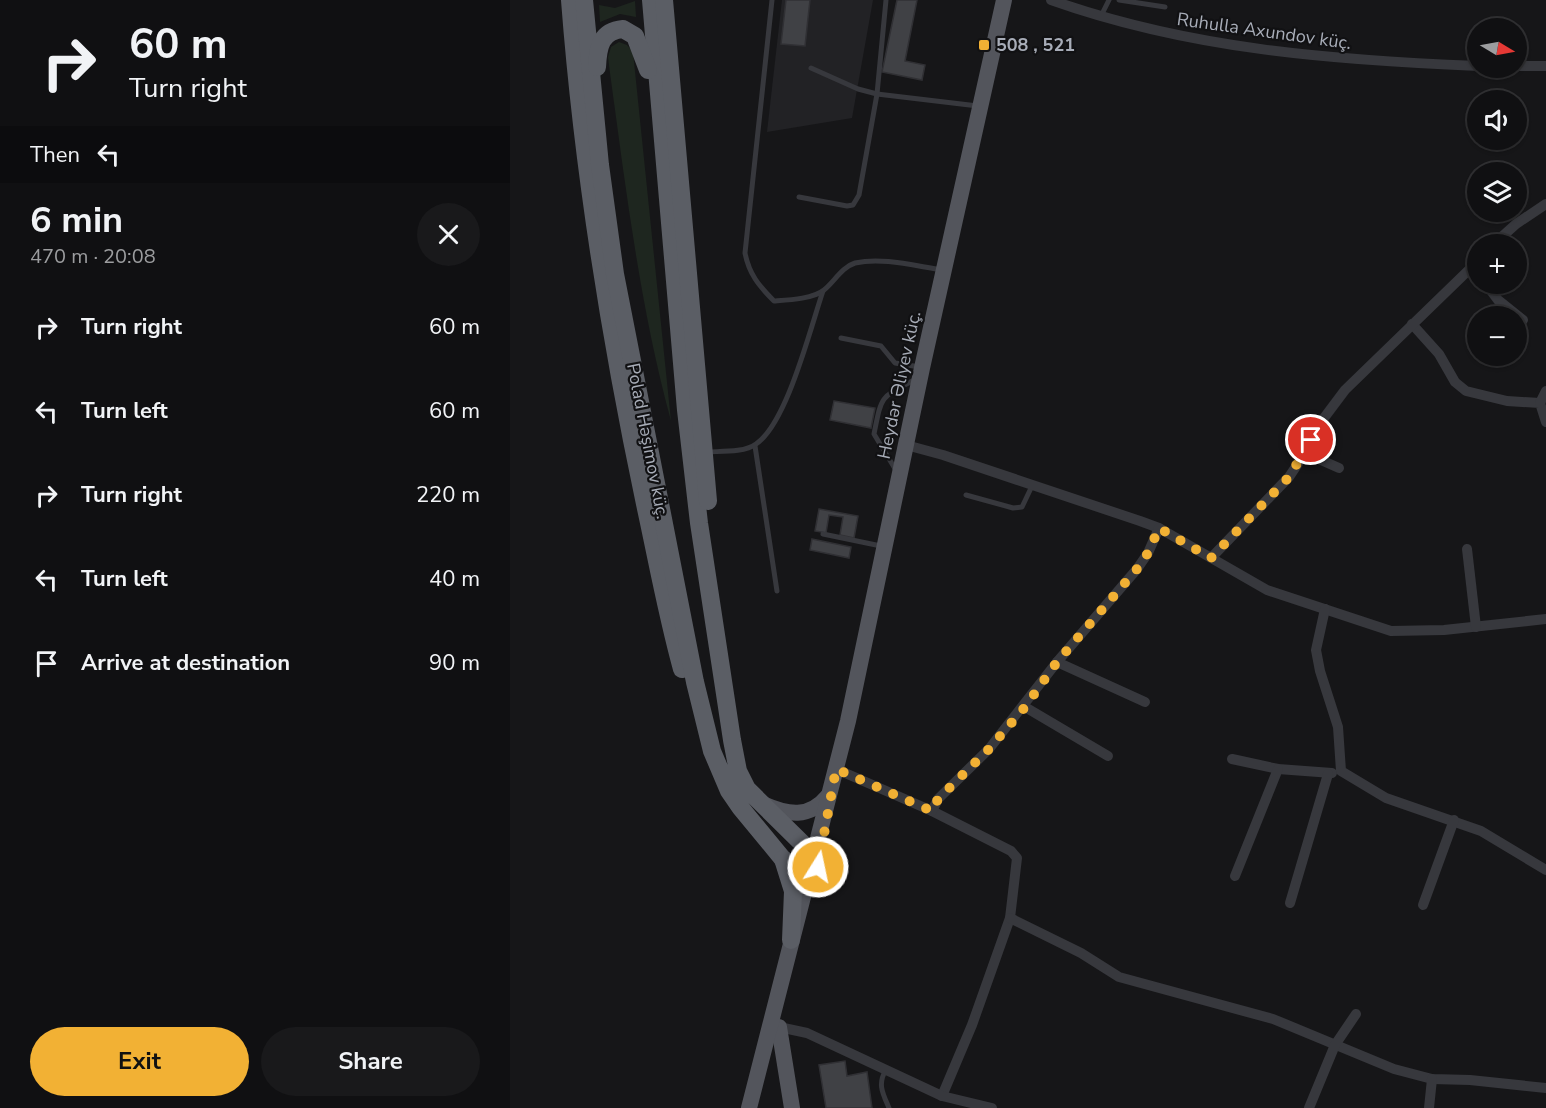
<!DOCTYPE html>
<html lang="en">
<head>
<meta charset="utf-8">
<style>
  :root { --surface:#101012; --page:#19191b; --text:#f1f3f6; --muted:#9c9d9f; --line:#303032; --accent:#f2b134 }
  body { margin:0; font-family:"Nunito Sans",sans-serif; background:var(--page); color:var(--text); height:100vh; display:flex; flex-direction:column; font-size:22px; white-space:nowrap }
  * { box-sizing:border-box; margin:0 }
  p { font-size:20px; color:var(--muted) }
  .icon { flex:none; width:33px; height:33px; fill:none; stroke:currentColor; stroke-width:2; stroke-linecap:round; stroke-linejoin:round }
  .map { position:relative; flex:1; overflow:hidden }
  .panel { display:flex; flex-direction:column; background:var(--surface); width:510px }
  .panel>* { flex:none }
  .banner { background:#101012; color:var(--text); overflow:hidden }
  .needle { width:39px; rotate:100deg }
  .fabs { position:absolute; left:957px; top:18px; display:grid; gap:12px }
  .fabs a { display:grid; place-items:center; width:60px; height:60px; border-radius:50%; background:var(--surface); box-shadow:0 2px 4px #0004,0 0 0 2px var(--line); font-size:30px }
  .pin { position:absolute; display:grid; place-items:center; width:51px; height:51px; color:#fff; margin:-26px; border:3px solid #fff; border-radius:50%; box-shadow:0 2px 6px #0007 }
  .me { position:absolute; width:66px; margin:-33px; rotate:10deg; stroke-linejoin:round; filter:drop-shadow(0 0 4px #0008) }
  .turn { display:flex; align-items:center; gap:21px; height:126px; padding:0 30px; font-size:27px }
  .turn .icon { width:78px; height:78px; stroke-width:2.5 }
  .turn b { display:block; font-size:42px; line-height:51px }
  .then { display:flex; align-items:center; height:57px; padding:0 30px; background:#0003; gap:12px; font-size:22px }
  .round { display:grid; place-items:center; flex:none; width:63px; height:63px; border-radius:32px; background:var(--page) }
  .head { display:flex; align-items:center; justify-content:space-between; height:102px; padding:0 30px }
  h1 { font-size:36px; font-weight:700; line-height:45px }
  .action { display:flex; gap:12px; margin-top:auto; padding:12px 30px }
  .action a { flex:1; height:69px; border-radius:36px; background:var(--accent); color:#111; font-size:24px; font-weight:700; line-height:69px; text-align:center }
  .action a+a { background:var(--page); color:var(--text) }
  ul { padding:0; list-style:none }
  li { display:flex; align-items:center; gap:18px; height:84px; padding:0 30px }
  li div { flex:1 }
  li b { display:block; font-size:22px }
  li em { font-style:normal }
  main { display:flex; flex:1; min-height:0 }
  .map>svg:first-child { display:block }
  .built { fill:#222225 }
  .green { fill:#1e261f }
  .building { fill:#404145; stroke:#303034; stroke-width:1.5 }
  .lines { fill:none; stroke-linecap:round; stroke-linejoin:round }
  .service { stroke:#37383d; stroke-width:5 }
  .minor { stroke:#37383d; stroke-width:10 }
  .primary { stroke:#53555c; stroke-width:16 }
  .trunk { stroke:#5b5e65; stroke-width:18 }
  .route { stroke:#f2b134; stroke-width:10; stroke-dasharray:0 18 }
  .poi-dot { fill:#f2b134; stroke:#111113; stroke-width:2 }
  .labels { text-anchor:middle; stroke-width:4.5; stroke-linejoin:round; paint-order:stroke }
  .street-label { font-size:18px; fill:#a8adb8; stroke:#111113 }
  .poi-label { font-size:18px; font-weight:bold; fill:#a8adb8; stroke:#111113; text-anchor:start }
</style>
</head>
<body>
<main>
<section class="panel">
<div class="banner">
<div class="turn"><svg class="icon" aria-label="right" viewBox="0 0 24 24"><path d="M7 20v-9h11M14 6l5 5-5 5"/></svg><div><b>60 m</b>Turn right</div></div>
<div class="then">Then<svg class="icon" aria-label="left" viewBox="0 0 24 24"><path d="M17 20v-9H6M10 6l-5 5 5 5"/></svg></div>
</div>
<div class="head"><div><h1>6 min</h1><p>470 m · 20:08</p></div><a class="round"><svg class="icon" aria-label="close" viewBox="0 0 24 24"><path d="M6 6l12 12M18 6L6 18"/></svg></a></div>
<ul>
<li><svg class="icon" aria-label="right" viewBox="0 0 24 24"><path d="M7 20v-9h11M14 6l5 5-5 5"/></svg><div><b>Turn right</b></div><em>60 m</em></li>
<li><svg class="icon" aria-label="left" viewBox="0 0 24 24"><path d="M17 20v-9H6M10 6l-5 5 5 5"/></svg><div><b>Turn left</b></div><em>60 m</em></li>
<li><svg class="icon" aria-label="right" viewBox="0 0 24 24"><path d="M7 20v-9h11M14 6l5 5-5 5"/></svg><div><b>Turn right</b></div><em>220 m</em></li>
<li><svg class="icon" aria-label="left" viewBox="0 0 24 24"><path d="M17 20v-9H6M10 6l-5 5 5 5"/></svg><div><b>Turn left</b></div><em>40 m</em></li>
<li><svg class="icon" aria-label="arrive" viewBox="0 0 24 24"><path d="M6 21V4h12l-3 4 3 4H6"/></svg><div><b>Arrive at destination</b></div><em>90 m</em></li>
</ul>
<div class="action"><a>Exit</a><a>Share</a></div>
</section>
<div class="map">
<svg width="1036" height="1108" viewBox="0 0 1036 1108">
  <rect width="100%" height="100%" fill="#161618"/>
  <path class="built" d="M272,0H363L342,118L257,132Z"/>
  <g class="green">
    <path d="M125,1L126,17L110,14L90,22L89,5L105,8Z"/>
    <path d="M109,42L117,45L123,52L161,421C130,307 116,190 100,73L98,57L101,47Z"/>
  </g>
  <g class="building">
    <path d="M276,0H300L295,46L271,44Z"/>
    <path d="M387,0H407L395,61L415,65L412,80L372,72Z"/>
    <path d="M324,401L365,408L361,428L320,420Z"/>
    <path d="M309,509L348,516L344,538L330,535L333,517L319,515L316,533L305,531Z"/>
    <path d="M302,539L341,547L339,558L300,550Z"/>
    <path d="M335,1061L337,1076L357,1072L362,1108H316L309,1065Z"/>
  </g>
  <g class="lines">
    <g class="service">
      <path d="M262,0L235,253C239,274 249,286 264,301C278,300 303,299 314,290C324,282 332,267 345,263C373,257 405,266 433,270"/>
      <path d="M609,0L655,7"/>
      <path d="M591,16L599,0"/>
      <path d="M301,68L348,89L367,94L468,106"/>
      <path d="M289,197L337,206L343,205L349,195L367,94L376,0"/>
      <path d="M331,338L371,346L385,363L410,367"/>
      <path d="M245,446L267,591"/>
      <path d="M196,452C210,451 234,453 246,444C277,423 300,329 313,291"/>
      <path d="M387,472L364,434C372,394 370,398 406,379"/>
      <path d="M456,495L503,508L512,507L522,486"/>
      <path d="M313,534L371,546"/>
      <path d="M376,1070C367,1084 373,1094 379,1108"/>
    </g>
    <g class="minor">
      <path d="M541,0C679,49 822,60 968,66"/>
      <path d="M1006,66H1036"/>
      <path d="M984,244L1006,224L1036,204"/>
      <path d="M976,284L988,300L1013,320"/>
      <path d="M902,324L929,354L945,382L956,391L997,401L1030,403L1036,422"/>
      <path d="M1030,403L1036,391"/>
      <path d="M396,445L433,455L630,521L649,528L757,590L881,631L934,630L1036,619"/>
      <path d="M795,453L829,468"/>
      <path d="M957,549L966,627"/>
      <path d="M701,558L779,477L795,453L808,426L835,390L968,261"/>
      <path d="M815,609L806,650L810,671L828,727L831,771L876,798L971,831L1036,870"/>
      <path d="M547,662L635,702"/>
      <path d="M515,707L598,756"/>
      <path d="M722,759L768,769L822,773"/>
      <path d="M326,769L422,811L501,851L507,858L500,918L462,1025L432,1096"/>
      <path d="M422,811L428,799L479,749L547,662L627,569L638,553L649,528"/>
      <path d="M725,876L768,769"/>
      <path d="M780,903L818,774"/>
      <path d="M913,905L944,820"/>
      <path d="M500,918L571,953L609,977L763,1019L884,1069L922,1079L960,1080L1036,1088"/>
      <path d="M269,1027L297,1033L432,1096L482,1108"/>
      <path d="M799,1108L825,1045L846,1014"/>
      <path d="M919,1108L922,1079"/>
    </g>
    <g class="primary">
      <path d="M253,804C278,815 299,819 318,796"/>
      <path d="M269,1027L282,1108"/>
      <path d="M239,1108L338,721L412,368L494,0"/>
    </g>
    <g class="trunk">
      <path d="M60,0C73,170 100,338 135,504C147,559 157,615 172,669"/>
      <path d="M74,0L90,165L105,274L185,682L202,751L219,791L230,807L272,858L283,867L295,872L308,867L303,854L237,789L228,771L222,740L189,523L176,410L141,0"/>
      <path d="M154,0L198,501"/>
      <path d="M87,67C88,46 91,31 113,29L125,36L138,70"/>
      <path d="M273,859L283,891L281,940"/>
    </g>
  </g>
  <g class="lines">
    <path class="route" d="M308,867L326,769L422,811L428,799L479,749L515,707L547,662L627,569L638,553L649,528L701,558L779,477L801,440"/>
  </g>
  <rect class="poi-dot" x="468" y="39" width="12" height="12" rx="3"/>
  <g class="labels">
    <g class="street-label">
      <text transform="translate(754 31) rotate(8)" y="6">Ruhulla Axundov küç.</text>
      <text transform="translate(389 385) rotate(-78)" y="6">Heydər Əliyev küç.</text>
      <text transform="translate(138 441) rotate(79)" y="6">Polad Həşimov küç.</text>
    </g>
    <g class="poi-label">
      <text x="486" y="51">508 , 521</text>
    </g>
  </g>
</svg>
<div class="fabs">
<a><svg class="needle" viewBox="-14 -14 28 28"><path d="M0-13l5 13h-10z" fill="#e53935"/><path d="M0 13l5-13h-10z" fill="#9c9d9f"/></svg></a>
<a><svg class="icon" aria-label="sound" viewBox="0 0 24 24"><path d="M4 9h4l5-4v14l-5-4H4zM17 9q2 3 0 6"/></svg></a>
<a><svg class="icon" aria-label="layers" viewBox="0 0 24 24"><path d="M12 4l9 5-9 5-9-5zM3 14l9 5 9-5"/></svg></a>
<a>+</a>
<a>−</a>
</div>
<div class="pin" style="left:801px;top:440px;background:#d93025"><svg class="icon" aria-label="arrive" viewBox="0 0 24 24"><path d="M6 21V4h12l-3 4 3 4H6"/></svg></div>
<svg class="me" style="left:308px;top:867px" viewBox="-20 -20 40 40"><circle r="17" fill="#f2b134" stroke="#fff" stroke-width="3"/><path d="M0-11L8 9 0 5-8 9z" fill="#fff"/></svg>
</div>
</main>
</body>
</html>
